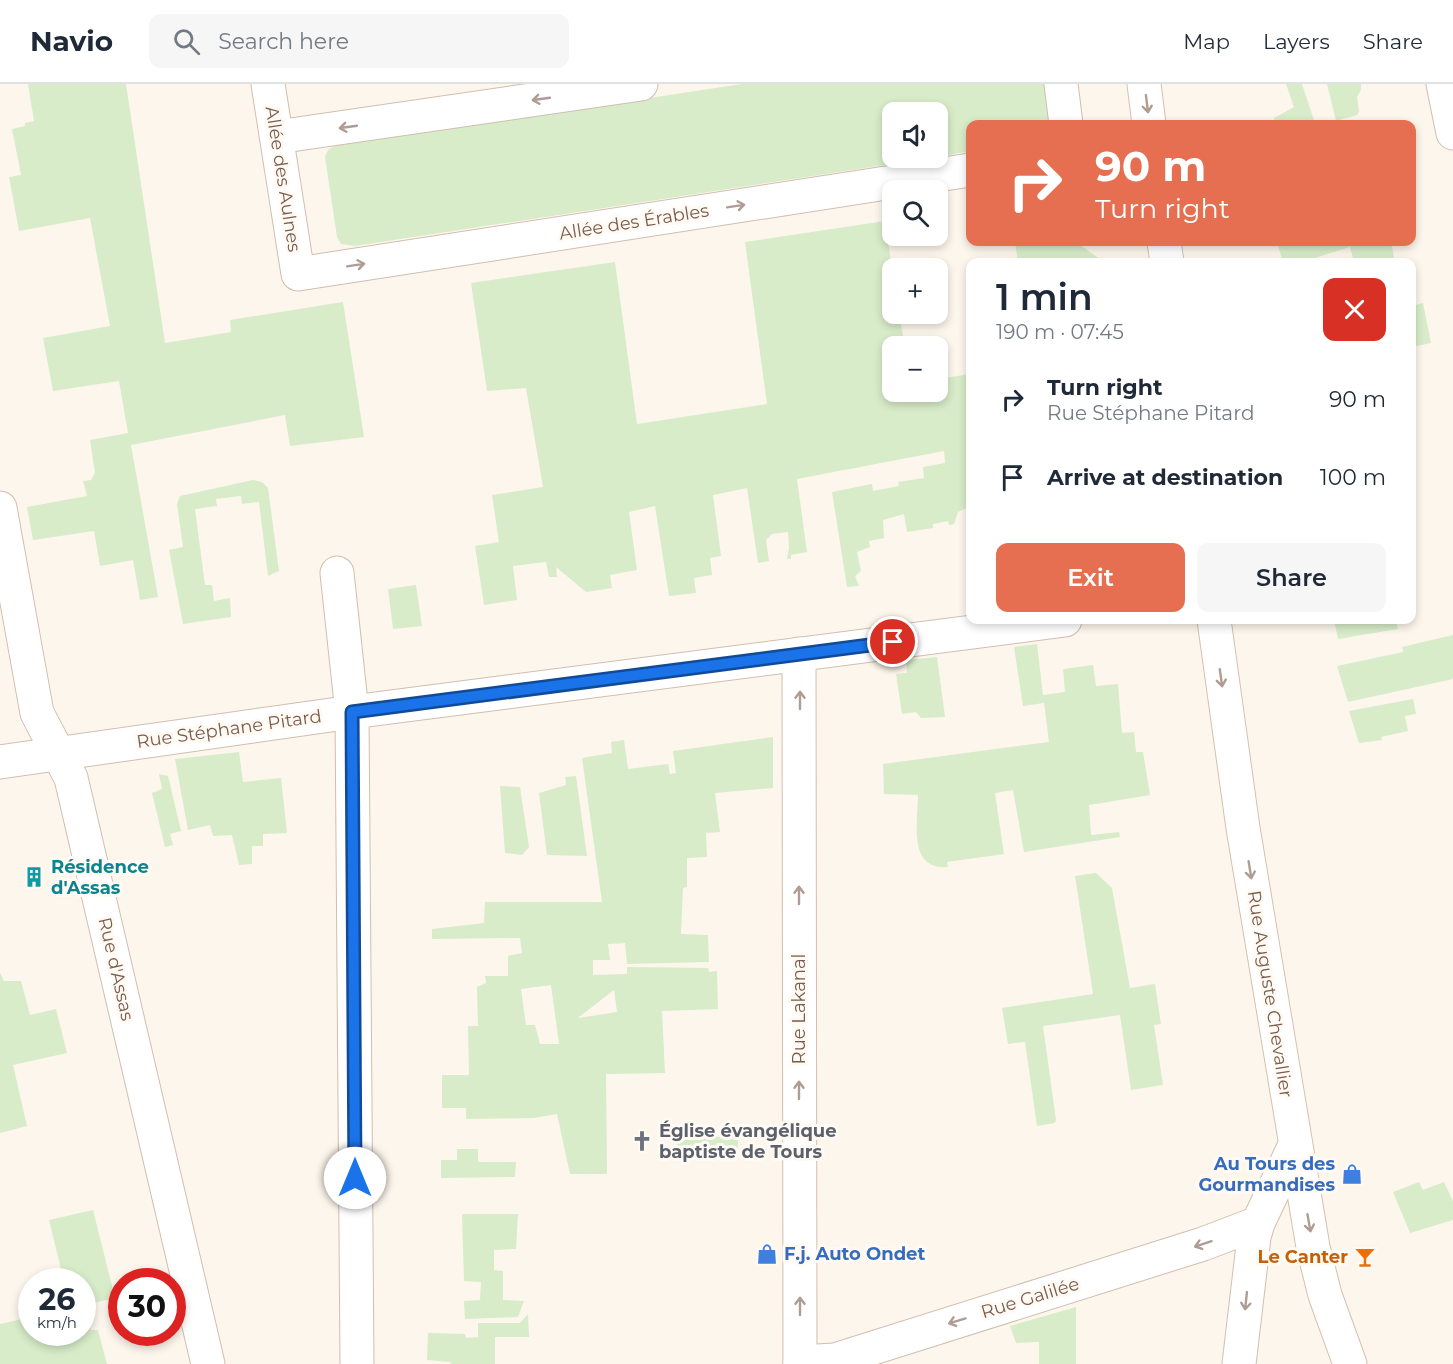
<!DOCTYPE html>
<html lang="en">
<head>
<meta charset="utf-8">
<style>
  :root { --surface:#fff; --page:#f6f6f7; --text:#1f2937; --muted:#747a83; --line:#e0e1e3; --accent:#e76f51 }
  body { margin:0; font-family:Montserrat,sans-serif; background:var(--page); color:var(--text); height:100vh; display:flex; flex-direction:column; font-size:22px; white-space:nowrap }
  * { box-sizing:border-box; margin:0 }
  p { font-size:20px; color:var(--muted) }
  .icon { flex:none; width:33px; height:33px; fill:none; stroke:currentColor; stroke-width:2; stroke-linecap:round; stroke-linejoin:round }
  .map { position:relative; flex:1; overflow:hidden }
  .panel { position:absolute; left:966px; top:174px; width:450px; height:366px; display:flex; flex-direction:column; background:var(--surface); border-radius:12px; box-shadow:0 3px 9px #0003 }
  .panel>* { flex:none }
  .hud { position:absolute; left:966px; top:36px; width:450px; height:126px; border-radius:12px; box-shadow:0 3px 9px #0003; background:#e76f51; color:#fff; overflow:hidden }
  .controls { position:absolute; left:882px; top:18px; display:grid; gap:12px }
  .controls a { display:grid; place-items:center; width:66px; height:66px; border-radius:12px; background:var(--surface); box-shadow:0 3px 9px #0003; font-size:30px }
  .speed { position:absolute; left:18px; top:1184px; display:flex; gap:12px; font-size:30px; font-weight:700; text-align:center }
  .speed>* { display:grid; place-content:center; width:78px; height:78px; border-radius:50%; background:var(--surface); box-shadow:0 3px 9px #0003; line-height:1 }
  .speed small { font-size:15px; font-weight:400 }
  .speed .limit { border:9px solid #d22; background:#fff; color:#111 }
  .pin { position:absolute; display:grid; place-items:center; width:51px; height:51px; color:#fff; margin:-26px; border:3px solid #fff; border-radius:50%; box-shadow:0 2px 6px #0007 }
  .me { position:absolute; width:66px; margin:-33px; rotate:0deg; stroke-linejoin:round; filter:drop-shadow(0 0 4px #0008) }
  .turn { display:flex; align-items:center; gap:21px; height:126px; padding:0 30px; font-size:27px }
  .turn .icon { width:78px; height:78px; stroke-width:2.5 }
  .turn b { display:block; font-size:42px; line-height:51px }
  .round { display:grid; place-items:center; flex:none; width:63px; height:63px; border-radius:12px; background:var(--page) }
  .head { display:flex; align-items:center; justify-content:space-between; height:102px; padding:0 30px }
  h1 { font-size:36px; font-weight:600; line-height:45px }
  .primary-button { display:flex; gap:12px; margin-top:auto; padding:12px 30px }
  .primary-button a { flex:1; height:69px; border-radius:12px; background:var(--accent); color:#fff; font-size:24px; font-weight:600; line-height:69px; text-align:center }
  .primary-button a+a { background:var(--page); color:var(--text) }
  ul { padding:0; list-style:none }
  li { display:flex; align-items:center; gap:18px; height:78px; padding:0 30px }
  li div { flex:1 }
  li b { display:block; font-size:22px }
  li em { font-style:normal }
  header { display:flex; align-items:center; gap:36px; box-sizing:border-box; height:84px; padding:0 30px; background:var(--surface); border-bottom:2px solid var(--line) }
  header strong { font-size:28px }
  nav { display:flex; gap:33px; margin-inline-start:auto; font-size:21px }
  .search { width:420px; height:54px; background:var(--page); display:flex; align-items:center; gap:15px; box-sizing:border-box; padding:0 21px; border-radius:12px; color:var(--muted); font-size:22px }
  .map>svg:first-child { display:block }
  .green { fill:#d8ecc9; fill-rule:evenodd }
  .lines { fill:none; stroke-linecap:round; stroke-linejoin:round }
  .street-casing { stroke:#d1beb0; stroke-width:35 }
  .secondary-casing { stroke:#d6c0b0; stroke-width:35 }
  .street { stroke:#fff; stroke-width:33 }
  .secondary { stroke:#fff; stroke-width:33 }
  .oneway { stroke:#af9d94 }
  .route-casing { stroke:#114b97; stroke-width:15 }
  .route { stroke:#1a73e8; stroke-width:10 }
  .labels { text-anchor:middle; stroke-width:6; stroke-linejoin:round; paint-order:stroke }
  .street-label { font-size:18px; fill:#7a5c4d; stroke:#fffaf3 }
  .culture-label { font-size:18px; font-weight:bold; fill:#0d838f; stroke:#fffaf3; text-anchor:start }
  .worship-label { font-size:18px; font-weight:bold; fill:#5b616d; stroke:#fffaf3; text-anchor:start }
  .shop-label { font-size:18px; font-weight:bold; fill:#366cbe; stroke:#fffaf3; text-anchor:end }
  .food-label { font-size:18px; font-weight:bold; fill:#c56008; stroke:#fffaf3; text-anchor:end }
</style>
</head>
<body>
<header>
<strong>Navio</strong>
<div class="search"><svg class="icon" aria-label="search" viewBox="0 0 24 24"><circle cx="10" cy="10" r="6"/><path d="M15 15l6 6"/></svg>Search here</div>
<nav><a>Map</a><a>Layers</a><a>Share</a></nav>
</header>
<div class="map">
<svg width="1453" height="1280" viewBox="0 0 1453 1280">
  <rect width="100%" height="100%" fill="#fdf6ec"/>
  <g class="green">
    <path d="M28,0H126L165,259L231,248L230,236L343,218L364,353L290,362L285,331L131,361L158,513L140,516L133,476L100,482L94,447L33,456L27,423L87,412L83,397L91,396L95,389L90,356L128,349L119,297L53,307L43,254L110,242L90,134L19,147L9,93L21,91L12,45L25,42V39L34,37Z"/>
    <path d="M742,0H1047L1053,40H970V67L938,73V28H892V74H931L355,162L341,160L337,153L325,73L328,66L334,62Z"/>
    <path d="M1286,0H1302L1314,36L1299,40H1274V34L1294,23Z"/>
    <path d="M1327,0H1361V6L1357,13L1359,27L1357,31L1336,37L1337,40H1321L1336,37Z"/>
    <path d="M885,137L892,185V230H899L905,262H892V308H938V295L970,290V422L958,428L954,440L949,441L948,437L933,440V444L907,448L904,430L883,436L884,454L869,457L870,463L857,468L861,487L855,492L859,502L847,503L832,408L872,400L873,407L899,402L898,398L924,394L923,383L945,379L944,367L797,395L807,468L791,471V475H787L789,464L788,448L772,450L766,456L769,477L758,479L747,404L713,411L721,472L710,474L712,491L694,494L696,509L669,512L655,422L629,428L637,486L610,491L612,504L586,508L556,483L557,493H549L546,478L513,482L517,516L484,521L475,462L499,458L492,411L543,403L526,304L487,307L471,199L615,178L637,340L767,320L745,158Z"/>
    <path d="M1015,158H1076L1104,178H1018Z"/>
    <path d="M1277,158H1391L1395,178H1354L1350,163L1302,178H1283Z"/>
    <path d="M1423,219L1431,259L1412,263V222Z"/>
    <path d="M253,396L262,398L268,404L279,487L268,492L259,418L242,420L241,412L216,415L217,422L195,425L205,501H212L214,517L230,514L231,533L183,540L169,466L183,463L177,420L180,412Z"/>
    <path d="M416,501L422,542L393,545L388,505Z"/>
    <path d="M1334,536H1396L1398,545L1338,555Z"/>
    <path d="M1453,551V595L1348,618L1337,582L1403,568L1402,563Z"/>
    <path d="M1037,560L1043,611L1065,608L1063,585L1093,581L1096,602L1118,600L1122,649L1134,648L1136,668H1143L1150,711L1089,721L1091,751L1119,748L1120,753L1024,768L1013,706L995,709L1004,770L947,778L948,783C907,786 918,738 918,711L884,710L883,680L1049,658L1044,619L1023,622L1014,563Z"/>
    <path d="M937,573L945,633L921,634L916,628L902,630L896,590L907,589L906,576Z"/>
    <path d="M1413,615L1416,630L1405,632L1408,647L1381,653L1382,656L1359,659L1349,627Z"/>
    <path d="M773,653V704L715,709L720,748L706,749L707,773L687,774V803L683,804L681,850L708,851L709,878L627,880L625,859L608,860L610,876H593V891L627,890V883L708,884L709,888L717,887L718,925L662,927L665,989L606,990L607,1090H570L557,1030L534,1034L466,1035V1024H442V991H469L468,942H478L477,903L486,899L485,892H508V872L522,869L520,854L432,855V845L484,839L485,818H602L582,674L612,669L611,658L624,656L628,685L668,680L670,690L676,689L673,667ZM551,901L559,960H540L535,941H526L521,905ZM614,906L617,928L578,934L579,933Z"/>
    <path d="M239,668L243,698L281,694L287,749L263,750V762H252V780L239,781L232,751L213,752L210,741L188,746L175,675Z"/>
    <path d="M159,690L168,692L181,747L170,750L173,761L165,763L152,709L162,705Z"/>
    <path d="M576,692L587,772L547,771L539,709L566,701L565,693Z"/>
    <path d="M500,702L520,703L529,763L522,771L505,769Z"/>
    <path d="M1096,789L1112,804L1130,904L1155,900L1161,940L1154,941L1163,1001L1131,1006L1120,931L1043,942L1056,1036L1055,1039L1037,1042L1025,958L1008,960L1002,924L1093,910L1075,792Z"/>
    <path d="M0,889L4,897H21L30,931L56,925L67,969L13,981L27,1042L0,1049Z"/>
    <path d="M677,1044H716L717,1053L739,1049L737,1068L732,1069V1073L677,1071Z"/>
    <path d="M457,1065H478V1078H516L515,1093L441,1094V1076H457Z"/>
    <path d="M1419,1098L1423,1106L1444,1098L1453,1117V1136L1410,1149L1393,1108Z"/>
    <path d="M93,1126L115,1214L84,1221L91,1246H98L107,1280H0V1240L31,1233L32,1248H82V1197H64L49,1136Z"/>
    <path d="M462,1130H518L516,1165L494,1166V1186L503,1187V1216L524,1217L518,1233L465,1235L464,1217L480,1216L481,1198L464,1197Z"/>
    <path d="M1076,1223V1280H1039V1258L1016,1259L1010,1242Z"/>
    <path d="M528,1230L529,1253H495V1280H451L450,1278L427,1276L428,1249L465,1250L466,1254L478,1253V1239H520Z"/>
  </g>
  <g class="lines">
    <g class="street-casing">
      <g id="street">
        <path d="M268,0L298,190L970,86"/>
        <path d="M1061,0L1066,40"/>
        <path d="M1443,0L1453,49"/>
        <path d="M277,53L641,0"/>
        <path d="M0,424L37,629L71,694L208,1280"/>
        <path d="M337,489L352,628L357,1280"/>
        <path d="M799,570L800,1280"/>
        <path d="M0,678L352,628L1065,536"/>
        <path d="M800,1278L835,1276L1203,1160L1258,1139"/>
        <path d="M1239,1280L1254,1153L1258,1139L1295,1061"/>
      </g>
    </g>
    <g class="secondary-casing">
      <g id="secondary">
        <path d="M1144,0L1149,40"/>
        <path d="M1164,158L1167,178"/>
        <path d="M1214,536L1243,744L1313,1163L1325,1211L1350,1280"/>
      </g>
    </g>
    <use href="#street" class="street"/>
    <use href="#secondary" class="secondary"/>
  </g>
  <defs><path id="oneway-shaft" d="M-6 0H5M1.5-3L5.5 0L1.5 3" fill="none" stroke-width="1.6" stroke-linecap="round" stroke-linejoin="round" transform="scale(1.5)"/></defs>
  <g class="oneway">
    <use href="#oneway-shaft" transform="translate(541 15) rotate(172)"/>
    <use href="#oneway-shaft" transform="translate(1147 20) rotate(83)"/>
    <use href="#oneway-shaft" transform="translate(348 43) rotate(172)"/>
    <use href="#oneway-shaft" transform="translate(736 122) rotate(-9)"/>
    <use href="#oneway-shaft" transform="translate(356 181) rotate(-9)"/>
    <use href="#oneway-shaft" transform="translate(1221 594) rotate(82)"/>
    <use href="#oneway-shaft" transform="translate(800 616) rotate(-90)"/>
    <use href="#oneway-shaft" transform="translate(1250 786) rotate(81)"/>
    <use href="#oneway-shaft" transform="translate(799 811) rotate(-90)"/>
    <use href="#oneway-shaft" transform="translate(799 1006) rotate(-90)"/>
    <use href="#oneway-shaft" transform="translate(1309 1139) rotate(80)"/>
    <use href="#oneway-shaft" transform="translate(1203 1160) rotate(162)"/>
    <use href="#oneway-shaft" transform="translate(1246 1217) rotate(96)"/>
    <use href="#oneway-shaft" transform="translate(800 1222) rotate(-90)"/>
    <use href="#oneway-shaft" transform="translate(957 1237) rotate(163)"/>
  </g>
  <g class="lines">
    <g class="route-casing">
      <path id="route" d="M355,1094L352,628L893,558"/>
    </g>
    <use href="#route" class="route"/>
  </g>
  <defs>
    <g id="building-bare" transform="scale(1.62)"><path d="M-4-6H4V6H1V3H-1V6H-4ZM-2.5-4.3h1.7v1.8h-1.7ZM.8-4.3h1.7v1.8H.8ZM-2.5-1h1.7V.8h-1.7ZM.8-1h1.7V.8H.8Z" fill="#0f9aa8" stroke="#fffaf3" stroke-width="2.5" paint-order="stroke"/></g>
    <g id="church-bare" transform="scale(1.62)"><path d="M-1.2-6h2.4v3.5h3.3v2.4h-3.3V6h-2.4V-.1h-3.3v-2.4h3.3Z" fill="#6b7280" stroke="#fffaf3" stroke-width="2.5" paint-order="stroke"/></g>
    <g id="shop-bare" transform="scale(1.62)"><path d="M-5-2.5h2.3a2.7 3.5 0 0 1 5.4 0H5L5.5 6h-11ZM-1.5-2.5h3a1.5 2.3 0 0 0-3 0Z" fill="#3f7fe0" stroke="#fffaf3" stroke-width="2.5" paint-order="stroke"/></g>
    <g id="bar-bare" transform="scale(1.62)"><path d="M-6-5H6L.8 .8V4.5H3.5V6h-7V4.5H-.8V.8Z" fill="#e8710a" stroke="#fffaf3" stroke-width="2.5" paint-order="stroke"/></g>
  </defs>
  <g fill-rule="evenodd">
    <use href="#building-bare" x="34" y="793"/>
    <use href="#church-bare" x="642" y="1057"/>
    <use href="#shop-bare" x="1352" y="1090"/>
    <use href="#shop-bare" x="767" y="1170"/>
    <use href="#bar-bare" x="1365" y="1173"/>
  </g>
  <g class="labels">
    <g class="street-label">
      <text transform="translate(283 95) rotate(81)" y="6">Allée des Aulnes</text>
      <text transform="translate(634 138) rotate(-9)" y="6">Allée des Érables</text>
      <text transform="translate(229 645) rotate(-8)" y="6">Rue Stéphane Pitard</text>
      <text transform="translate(116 885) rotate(77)" y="6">Rue d'Assas</text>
      <text transform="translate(1270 910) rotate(81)" y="6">Rue Auguste Chevallier</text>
      <text transform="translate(799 925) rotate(-90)" y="6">Rue Lakanal</text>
      <text transform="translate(1030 1214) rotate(-17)" y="6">Rue Galilée</text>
    </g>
    <g class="culture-label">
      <text x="51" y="789">Résidence<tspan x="51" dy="21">d'Assas</tspan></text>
    </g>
    <g class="worship-label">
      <text x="659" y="1053">Église évangélique<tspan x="659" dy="21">baptiste de Tours</tspan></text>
    </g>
    <g class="shop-label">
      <text x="1335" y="1086">Au Tours des<tspan x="1335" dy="21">Gourmandises</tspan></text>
      <text x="784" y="1176" text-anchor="start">F.j. Auto Ondet</text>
    </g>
    <g class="food-label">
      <text x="1348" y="1179">Le Canter</text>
    </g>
  </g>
</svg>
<div class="controls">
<a><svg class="icon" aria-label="sound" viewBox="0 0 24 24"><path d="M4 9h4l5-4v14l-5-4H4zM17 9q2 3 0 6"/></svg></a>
<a><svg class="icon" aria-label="search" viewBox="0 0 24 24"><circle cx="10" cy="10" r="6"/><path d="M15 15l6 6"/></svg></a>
<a>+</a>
<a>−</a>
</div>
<div class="speed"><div>26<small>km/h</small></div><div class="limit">30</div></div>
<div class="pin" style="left:893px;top:558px;background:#d93025"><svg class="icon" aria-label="arrive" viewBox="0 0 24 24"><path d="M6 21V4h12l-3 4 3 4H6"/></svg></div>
<svg class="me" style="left:355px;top:1094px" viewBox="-20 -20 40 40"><circle r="19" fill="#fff"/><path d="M0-13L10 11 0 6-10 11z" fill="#1a73e8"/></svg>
<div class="hud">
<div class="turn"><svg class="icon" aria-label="right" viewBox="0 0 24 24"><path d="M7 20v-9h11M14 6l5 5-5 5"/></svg><div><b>90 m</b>Turn right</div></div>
</div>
<section class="panel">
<div class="head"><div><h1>1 min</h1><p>190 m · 07:45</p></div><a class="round" style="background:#d93025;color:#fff"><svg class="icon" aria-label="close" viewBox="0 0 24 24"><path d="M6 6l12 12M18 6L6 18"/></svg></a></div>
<ul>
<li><svg class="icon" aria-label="right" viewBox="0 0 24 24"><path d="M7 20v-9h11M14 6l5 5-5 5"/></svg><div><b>Turn right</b><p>Rue Stéphane Pitard</p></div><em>90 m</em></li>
<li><svg class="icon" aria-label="arrive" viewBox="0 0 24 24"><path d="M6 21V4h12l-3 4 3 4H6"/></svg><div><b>Arrive at destination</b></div><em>100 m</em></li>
</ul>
<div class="primary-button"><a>Exit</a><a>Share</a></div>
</section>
</div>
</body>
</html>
